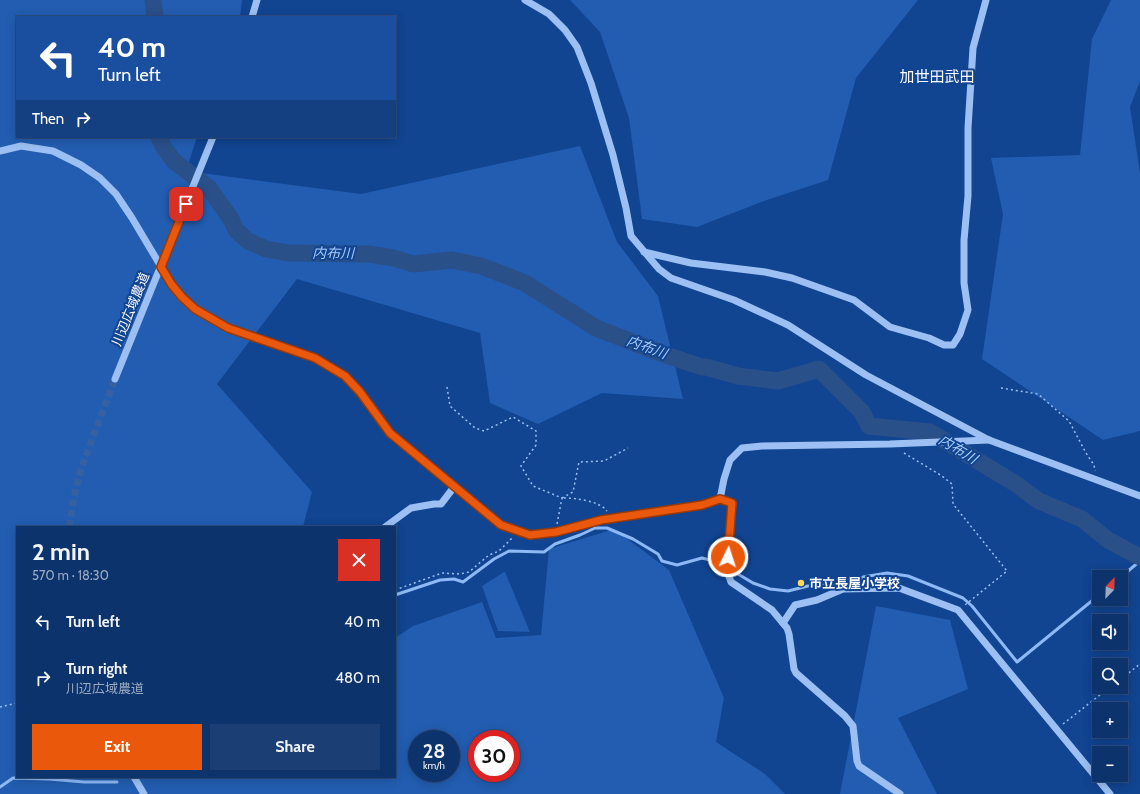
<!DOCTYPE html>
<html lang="en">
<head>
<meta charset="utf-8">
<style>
  :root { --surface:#0d336d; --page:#1b3f75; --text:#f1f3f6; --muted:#9aaac2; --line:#2d4e80; --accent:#ea580c }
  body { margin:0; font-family:Cabin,"Noto Sans JP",sans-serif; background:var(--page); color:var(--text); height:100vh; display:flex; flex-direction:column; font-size:15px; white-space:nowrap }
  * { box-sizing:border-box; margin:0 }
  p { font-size:13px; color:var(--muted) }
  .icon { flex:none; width:22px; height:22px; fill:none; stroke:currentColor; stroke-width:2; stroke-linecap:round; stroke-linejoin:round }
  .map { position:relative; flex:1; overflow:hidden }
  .drawer { position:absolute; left:16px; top:526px; width:380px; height:252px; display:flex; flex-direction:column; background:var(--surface); border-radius:0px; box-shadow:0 2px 10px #0003,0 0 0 1px var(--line) }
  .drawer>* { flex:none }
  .hud { position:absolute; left:16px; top:16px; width:380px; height:122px; border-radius:0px; box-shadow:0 2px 10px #0003,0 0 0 1px var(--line); background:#1a4fa0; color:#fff; overflow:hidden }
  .needle { width:26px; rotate:23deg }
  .fabs { position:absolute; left:1092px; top:570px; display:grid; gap:8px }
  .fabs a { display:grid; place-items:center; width:36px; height:36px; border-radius:0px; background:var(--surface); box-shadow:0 2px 10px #0003,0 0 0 1px var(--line); font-size:20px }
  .speed { position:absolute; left:408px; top:730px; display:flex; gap:8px; font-size:20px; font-weight:700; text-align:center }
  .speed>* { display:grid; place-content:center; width:52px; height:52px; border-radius:50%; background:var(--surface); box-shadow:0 2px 10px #0003,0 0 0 1px var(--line); line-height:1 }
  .speed small { font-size:10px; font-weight:400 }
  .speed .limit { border:6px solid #d22; background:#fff; color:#111 }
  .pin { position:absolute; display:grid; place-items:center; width:34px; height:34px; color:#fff; margin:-17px; border-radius:8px; box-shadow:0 2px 6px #0006 }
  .me { position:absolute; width:44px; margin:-22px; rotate:4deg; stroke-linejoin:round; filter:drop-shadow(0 0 3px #0008) }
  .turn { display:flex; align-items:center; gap:14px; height:84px; padding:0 16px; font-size:18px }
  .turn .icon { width:52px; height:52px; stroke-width:2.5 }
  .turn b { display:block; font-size:28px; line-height:34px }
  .then { display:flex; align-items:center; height:38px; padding:0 16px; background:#0003; gap:8px; font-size:15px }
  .round { display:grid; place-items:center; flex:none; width:42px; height:42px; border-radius:0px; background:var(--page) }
  .summary { display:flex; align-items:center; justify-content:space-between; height:68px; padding:0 16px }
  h1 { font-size:24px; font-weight:700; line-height:30px }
  .cta { display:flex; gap:8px; margin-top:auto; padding:8px 16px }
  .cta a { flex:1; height:46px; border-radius:0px; background:var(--accent); color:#fff; font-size:16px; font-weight:700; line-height:46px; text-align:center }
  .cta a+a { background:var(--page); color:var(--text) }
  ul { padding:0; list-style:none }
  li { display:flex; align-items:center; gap:12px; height:56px; padding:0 16px }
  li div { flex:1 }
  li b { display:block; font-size:15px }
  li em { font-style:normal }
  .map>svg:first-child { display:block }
  .green { fill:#225db1; fill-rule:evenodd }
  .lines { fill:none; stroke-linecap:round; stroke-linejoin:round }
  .stream { stroke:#8dbaf6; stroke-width:3 }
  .river { stroke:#2a5089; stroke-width:17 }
  .minor-tunnel { stroke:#3560a2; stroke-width:7; stroke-dasharray:7 3.5; stroke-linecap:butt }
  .path { stroke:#9cc0f3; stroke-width:1.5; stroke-dasharray:2 3; stroke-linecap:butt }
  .minor { stroke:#9cc0f3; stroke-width:7 }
  .route-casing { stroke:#983908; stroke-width:10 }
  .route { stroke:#ea580c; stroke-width:7 }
  .poi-dot { fill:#ffd65e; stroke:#114491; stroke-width:1.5 }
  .labels { text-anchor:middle; stroke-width:4; stroke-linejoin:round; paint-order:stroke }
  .street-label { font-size:13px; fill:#fff; stroke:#114491 }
  .poi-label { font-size:13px; font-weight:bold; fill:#fff; stroke:#114491; text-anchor:start }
  .water-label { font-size:14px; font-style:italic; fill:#a8cbfa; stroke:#114491 }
  .quarter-label { font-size:15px; fill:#fff; stroke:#114491 }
</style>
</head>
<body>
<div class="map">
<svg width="1140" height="794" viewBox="0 0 1140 794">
  <rect width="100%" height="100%" fill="#114491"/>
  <g class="green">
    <path d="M0,0H242L240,17H17V137H197L186,171L361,194L580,146L617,242L658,296L683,399L602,393L538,424L490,403L480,333L297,279L217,384L312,492L303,527H17V777H395V638L413,626L482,602L496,638L541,635L549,549L614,529L669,570L724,698L716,742L765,774L785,794H0ZM417,739H451V773H417ZM477,739H511V773H477Z"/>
    <path d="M570,0H918L856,78L828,180L764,201L697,227L642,219L629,118L600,32Z"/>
    <path d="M1111,0H1140V81L1130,107L1140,173V431L1103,440L982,359L1003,214L991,158L1080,155L1092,39Z"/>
    <path d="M504,572H505L530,632L498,631L482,586Z"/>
    <path d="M876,606L950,620L968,689L898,718L937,794H840Z"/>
  </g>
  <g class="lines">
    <g class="stream">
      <path d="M1121,577L1140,561"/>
      <path d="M395,595L440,580L454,579L463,582L494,559L509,551L544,552L555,544L580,535L595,528H607L633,539L658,554L662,561L677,565L702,558L718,562L753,583L770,589L788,591L808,586L854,583L863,577L887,573L908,576L963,598L972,606L1017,662L1099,595"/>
      <path d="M0,787L13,778L49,779L84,782H117"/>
    </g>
    <g class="river">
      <path d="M153,0L155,17"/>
      <path d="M159,137L164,148L175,162L209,188L231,219L236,230L248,241L266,249L289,253L369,254L394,258L413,264L452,260L481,266L525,283L596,328L663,354L702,367H706L738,376L778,381L819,369L862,412L869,426L930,432L1016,484L1039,501L1082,519L1108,540L1140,557"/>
    </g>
    <path class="minor-tunnel" d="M69,527L74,497L81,469L115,379"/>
    <g class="path">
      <path d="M447,387L450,406L475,428L484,431L513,417L536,431V445L521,466L533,486L562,498L557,524"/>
      <path d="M1001,388L1038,394L1069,421L1086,453L1094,465L1095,471"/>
      <path d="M904,453L942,476L952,484L953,504L1007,571L965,605"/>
      <path d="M562,498L573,492L579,462L604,461L628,448"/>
      <path d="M564,498C575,498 600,501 607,511"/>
      <path d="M395,590L442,573L460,574L469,572L489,555L499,551L513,537"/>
      <path d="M1121,679L1140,664"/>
      <path d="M0,707L17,703"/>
      <path d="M1063,724L1110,687"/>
    </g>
    <g class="minor">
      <path d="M525,0L549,14L565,30L577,47L591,83L613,155L626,208L631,236L659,269L671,278L734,300L788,325L866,375L989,440L1140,496"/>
      <path d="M252,17L257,0"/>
      <path d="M0,151L21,146L53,151L81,165L100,178L116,194L132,218L172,285L182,297L195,309L228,328L315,358L345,376L360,392L389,433L501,525L530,535L556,532L601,520L702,505L720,499L733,503L727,571L731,582L772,610L787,628L789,634L794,669L796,673L845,716L853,726L857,761L859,766L900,794"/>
      <path d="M644,252L691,263L765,272L792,278L854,300L890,327L929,338L944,345H953L960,334L968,310L964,283V240L968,196V128L973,48L986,0"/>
      <path d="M115,379L213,137"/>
      <path d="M720,499L724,479L730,460L742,448L762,446L890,444L989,440"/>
      <path d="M385,527L411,508L434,504H441L454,487"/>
      <path d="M783,623L795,605L817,600L843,589L899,588L958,610L1110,794"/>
      <path d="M134,777L144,794"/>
    </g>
  </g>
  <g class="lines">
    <g class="route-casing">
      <path id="route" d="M186,204L161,267L172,285L182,297L195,309L228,328L315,358L345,376L360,392L390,433L501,525L530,535L556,532L601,520L702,505L720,499L732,503L728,557"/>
    </g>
    <use href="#route" class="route"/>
  </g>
  <circle class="poi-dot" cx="801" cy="583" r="4"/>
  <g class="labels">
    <g class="street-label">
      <text transform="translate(130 309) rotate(-68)" y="5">川辺広域農道</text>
    </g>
    <g class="poi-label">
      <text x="809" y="588">市立長屋小学校</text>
    </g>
    <g class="water-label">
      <text transform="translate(333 253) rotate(1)" y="5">内布川</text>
      <text transform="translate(647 347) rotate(20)" y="5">内布川</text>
      <text transform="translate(958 449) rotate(31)" y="5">内布川</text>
    </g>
    <g class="quarter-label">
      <text x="937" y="82">加世田武田</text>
    </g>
  </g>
</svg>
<div class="fabs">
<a><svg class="needle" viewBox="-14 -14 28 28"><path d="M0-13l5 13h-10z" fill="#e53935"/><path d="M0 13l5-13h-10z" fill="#9aaac2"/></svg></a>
<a><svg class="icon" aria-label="sound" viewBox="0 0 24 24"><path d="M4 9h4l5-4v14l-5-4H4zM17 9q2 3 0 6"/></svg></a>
<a><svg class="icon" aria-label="search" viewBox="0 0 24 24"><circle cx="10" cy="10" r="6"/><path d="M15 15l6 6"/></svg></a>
<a>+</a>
<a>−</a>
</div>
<div class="speed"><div>28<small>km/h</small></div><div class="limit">30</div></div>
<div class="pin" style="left:186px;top:204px;background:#d93025"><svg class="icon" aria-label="arrive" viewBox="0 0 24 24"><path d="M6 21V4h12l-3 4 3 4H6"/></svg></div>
<svg class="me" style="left:728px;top:557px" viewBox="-20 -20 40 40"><circle r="17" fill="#ea580c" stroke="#fff" stroke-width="3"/><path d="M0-11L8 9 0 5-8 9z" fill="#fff"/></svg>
<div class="hud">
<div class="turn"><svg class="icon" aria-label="left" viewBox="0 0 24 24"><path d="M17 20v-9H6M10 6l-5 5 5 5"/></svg><div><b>40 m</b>Turn left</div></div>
<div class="then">Then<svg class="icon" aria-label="right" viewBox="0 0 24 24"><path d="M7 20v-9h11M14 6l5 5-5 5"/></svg></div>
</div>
<section class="drawer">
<div class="summary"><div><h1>2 min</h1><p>570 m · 18:30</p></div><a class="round" style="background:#d93025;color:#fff"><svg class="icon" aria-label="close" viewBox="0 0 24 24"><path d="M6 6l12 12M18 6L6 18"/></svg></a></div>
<ul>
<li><svg class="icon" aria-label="left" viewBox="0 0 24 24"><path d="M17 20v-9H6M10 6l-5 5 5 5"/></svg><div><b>Turn left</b></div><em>40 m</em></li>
<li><svg class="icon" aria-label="right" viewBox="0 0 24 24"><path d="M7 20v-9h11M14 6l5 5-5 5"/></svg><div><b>Turn right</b><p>川辺広域農道</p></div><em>480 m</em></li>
</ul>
<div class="cta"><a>Exit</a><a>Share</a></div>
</section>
</div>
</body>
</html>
